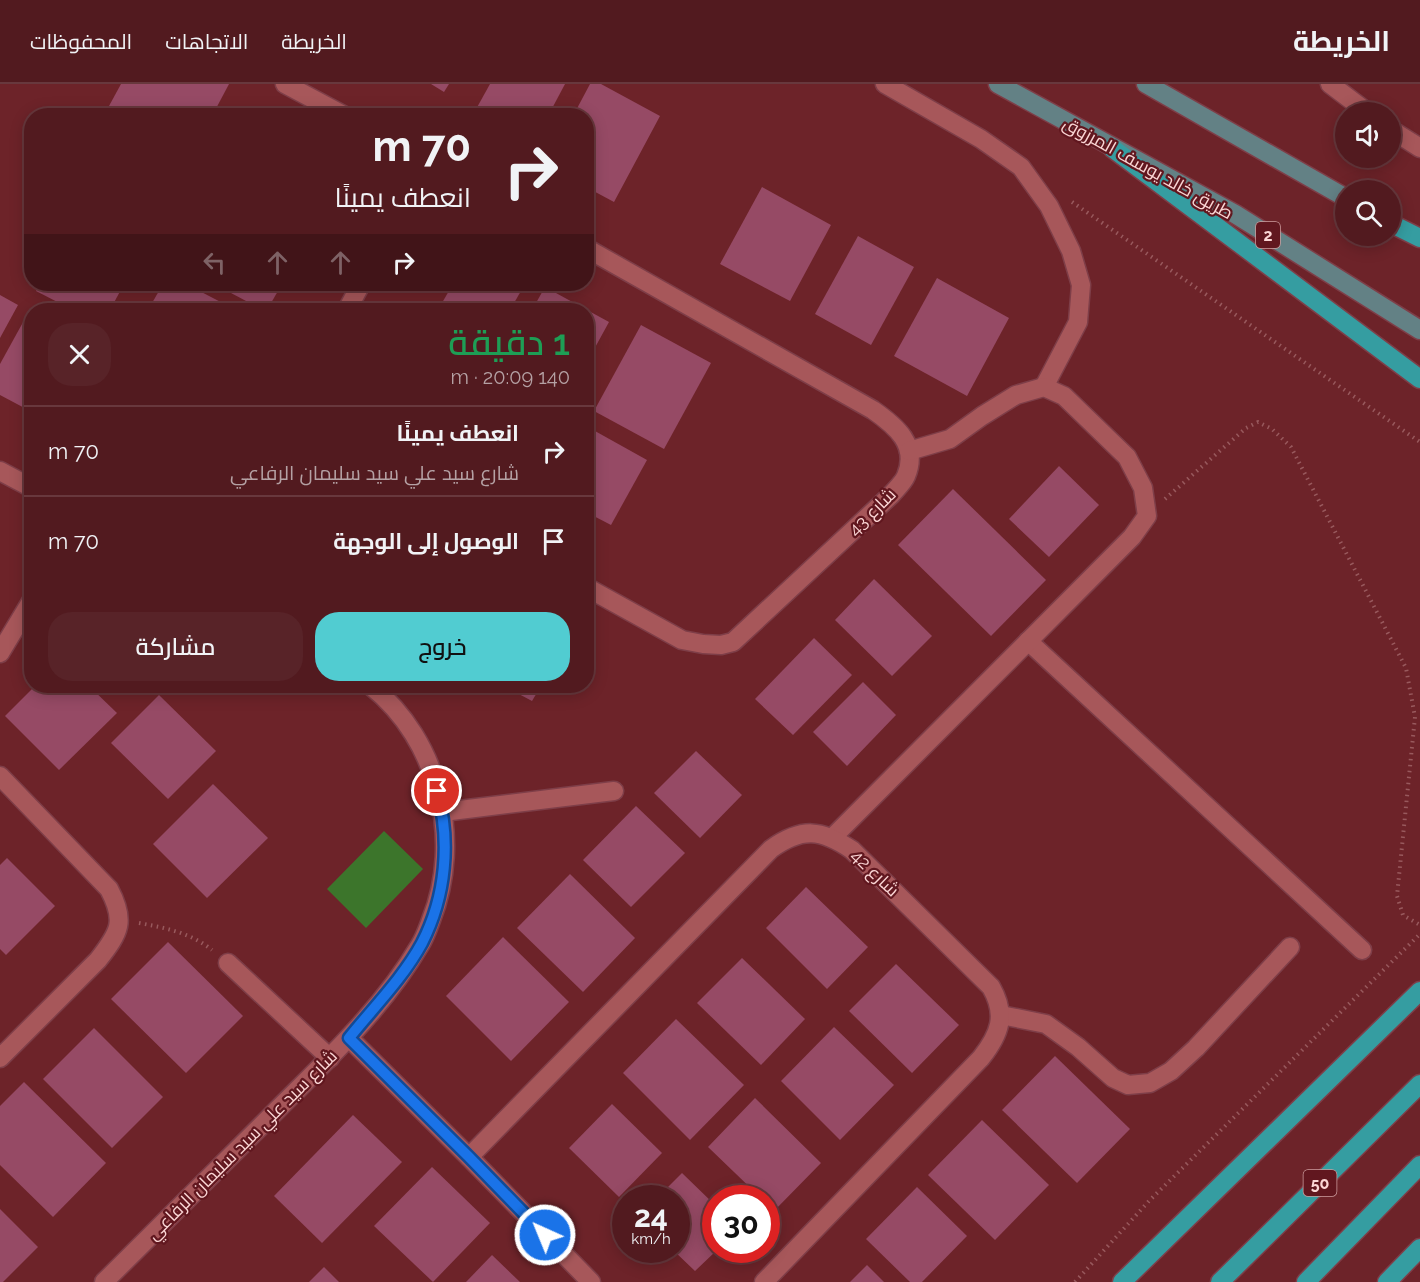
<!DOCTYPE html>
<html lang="ar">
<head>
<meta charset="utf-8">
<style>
  :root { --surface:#521a1f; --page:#582328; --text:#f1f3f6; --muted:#b5a1a4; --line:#68383d; --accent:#51ccd1 }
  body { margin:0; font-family:Raleway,Cairo,sans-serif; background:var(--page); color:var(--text); direction:rtl; height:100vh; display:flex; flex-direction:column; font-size:22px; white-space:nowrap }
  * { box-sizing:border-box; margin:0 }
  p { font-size:20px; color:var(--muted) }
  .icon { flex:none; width:33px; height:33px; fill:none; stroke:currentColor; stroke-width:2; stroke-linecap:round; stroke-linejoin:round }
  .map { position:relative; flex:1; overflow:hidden; direction:ltr }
  .panel { position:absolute; left:24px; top:219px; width:570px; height:390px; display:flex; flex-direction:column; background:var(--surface); border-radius:24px; box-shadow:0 3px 15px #0003,0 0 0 2px var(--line); direction:rtl }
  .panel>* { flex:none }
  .banner { position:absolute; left:24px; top:24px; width:570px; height:183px; border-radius:24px; box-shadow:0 3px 15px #0003,0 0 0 2px var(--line); direction:rtl; background:#521a1f; color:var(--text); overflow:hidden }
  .controls { position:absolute; left:1335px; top:18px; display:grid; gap:12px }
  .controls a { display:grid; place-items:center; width:66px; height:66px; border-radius:50%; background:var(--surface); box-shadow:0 3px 15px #0003,0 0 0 2px var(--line); font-size:30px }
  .speed { position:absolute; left:612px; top:1101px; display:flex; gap:12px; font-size:30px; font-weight:700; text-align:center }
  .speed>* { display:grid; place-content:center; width:78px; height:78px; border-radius:50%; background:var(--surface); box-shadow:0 3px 15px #0003,0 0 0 2px var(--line); line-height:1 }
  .speed small { font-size:15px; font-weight:400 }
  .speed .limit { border:9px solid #d22; background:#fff; color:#111 }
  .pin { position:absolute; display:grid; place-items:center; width:51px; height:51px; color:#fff; margin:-26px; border:3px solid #fff; border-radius:50%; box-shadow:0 2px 6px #0007 }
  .me { position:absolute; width:66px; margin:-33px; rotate:316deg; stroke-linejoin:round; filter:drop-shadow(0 0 4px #0008) }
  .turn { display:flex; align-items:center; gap:21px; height:126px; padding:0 24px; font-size:27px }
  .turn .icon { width:78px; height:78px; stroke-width:2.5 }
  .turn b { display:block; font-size:42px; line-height:51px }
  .lanes { display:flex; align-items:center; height:57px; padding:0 24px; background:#0003; justify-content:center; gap:30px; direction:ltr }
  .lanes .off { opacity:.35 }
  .round { display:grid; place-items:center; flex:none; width:63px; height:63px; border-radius:24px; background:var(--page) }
  .overview { display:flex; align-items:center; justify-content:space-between; height:102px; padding:0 24px }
  h1 { font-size:36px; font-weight:600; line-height:45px; color:#1e9e55 }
  .cta { display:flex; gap:12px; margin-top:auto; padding:12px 24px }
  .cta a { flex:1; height:69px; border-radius:24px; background:var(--accent); color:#111; font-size:24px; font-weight:600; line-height:69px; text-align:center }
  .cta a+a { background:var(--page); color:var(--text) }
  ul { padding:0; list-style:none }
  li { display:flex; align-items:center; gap:18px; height:90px; padding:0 24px; border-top:2px solid var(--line) }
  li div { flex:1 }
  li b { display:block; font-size:22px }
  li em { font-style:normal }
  header { display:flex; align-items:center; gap:36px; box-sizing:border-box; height:84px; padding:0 30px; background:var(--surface); border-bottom:2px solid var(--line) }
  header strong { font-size:28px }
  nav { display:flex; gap:33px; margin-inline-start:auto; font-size:21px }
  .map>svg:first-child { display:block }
  .green { fill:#3c752b }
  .building { fill:#964a65 }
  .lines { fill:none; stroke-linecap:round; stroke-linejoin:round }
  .minor-casing { stroke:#7e3e48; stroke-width:21 }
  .major-casing { stroke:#7e3e48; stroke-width:21 }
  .highway-casing { stroke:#7e3e48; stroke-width:21 }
  .path { stroke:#98595d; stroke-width:4; stroke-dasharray:1.5 4.5; stroke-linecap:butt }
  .minor { stroke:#a7575a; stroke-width:18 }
  .major { stroke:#638185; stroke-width:18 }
  .highway { stroke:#359da1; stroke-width:18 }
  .route-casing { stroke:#114b97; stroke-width:15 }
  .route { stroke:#1a73e8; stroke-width:10 }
  .labels { text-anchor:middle; stroke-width:4.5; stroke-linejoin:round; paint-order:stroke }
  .shield { fill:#61171f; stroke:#cd9d9e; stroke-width:1.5 }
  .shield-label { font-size:16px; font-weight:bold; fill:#fbd6d5 }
  .street-label { font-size:18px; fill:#fbd6d5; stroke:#61171f }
</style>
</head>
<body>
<header>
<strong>الخريطة</strong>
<nav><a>الخريطة</a><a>الاتجاهات</a><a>المحفوظات</a></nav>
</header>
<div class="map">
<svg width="1420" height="1198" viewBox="0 0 1420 1198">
  <rect width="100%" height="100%" fill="#6d2329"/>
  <path class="green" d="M384,747L423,785L366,844L327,805Z"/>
  <g class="building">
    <path d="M121,0H229L212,32H127L109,22Z"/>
    <path d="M431,0H449L444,8Z"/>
    <path d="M490,0H565L548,32H484L475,27Z"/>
    <path d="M590,0H601L660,32L614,118L586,103V32H573Z"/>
    <path d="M74,23L89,32H69Z"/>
    <path d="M762,103L831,141L790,217L720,180Z"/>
    <path d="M858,152L914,183L871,261L815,230Z"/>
    <path d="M937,194L1009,234L967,312L894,272Z"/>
    <path d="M40,200H124L110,226H73L36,207Z"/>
    <path d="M163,200H186L236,226H148Z"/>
    <path d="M214,200H282L267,226H263Z"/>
    <path d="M453,200H525L510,226H443L439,224Z"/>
    <path d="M545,203L609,238L586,280V226H532Z"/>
    <path d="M0,211L18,221L0,254Z"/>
    <path d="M27,231L32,234V328L0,311V280Z"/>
    <path d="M641,241L711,279L664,365L594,327Z"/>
    <path d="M586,342L647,376L611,441L586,428Z"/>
    <path d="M1059,382L1099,421L1049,473L1009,435Z"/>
    <path d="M953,405L1046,496L991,552L898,461Z"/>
    <path d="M874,495L932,552L892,592L835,536Z"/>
    <path d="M814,554L852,591L793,651L755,615Z"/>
    <path d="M863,598L896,631L847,682L813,648Z"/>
    <path d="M35,602H89L117,629L59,686L5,632Z"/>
    <path d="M504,602H541L532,617Z"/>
    <path d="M159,611L216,667L168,715L111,659Z"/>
    <path d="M696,667L742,711L700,754L654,709Z"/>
    <path d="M213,700L268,754L207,814L153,760Z"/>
    <path d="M636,722L685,769L631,823L583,776Z"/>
    <path d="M7,774L55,822L6,871L0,865V781Z"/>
    <path d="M570,790L635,854L583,908L517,844Z"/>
    <path d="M806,803L868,863L827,905L766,844Z"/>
    <path d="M503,853L569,918L511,977L446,912Z"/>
    <path d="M168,858L243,932L186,989L111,915Z"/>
    <path d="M742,874L805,935L761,981L697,919Z"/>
    <path d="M896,880L959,941L912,989L849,927Z"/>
    <path d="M676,935L744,1001L690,1056L623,989Z"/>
    <path d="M834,943L894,1001L840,1056L781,997Z"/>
    <path d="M94,944L163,1013L112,1064L43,995Z"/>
    <path d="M1055,972L1130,1045L1077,1099L1002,1026Z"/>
    <path d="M24,998L106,1079L53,1133L0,1081V1022Z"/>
    <path d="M755,1014L821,1079L774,1127L766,1120V1114H761L708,1063Z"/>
    <path d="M612,1020L662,1069L619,1113L569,1064Z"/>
    <path d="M353,1031L402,1078L322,1159L274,1112Z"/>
    <path d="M982,1036L1049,1101L995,1156L928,1091Z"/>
    <path d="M432,1083L490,1139L433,1198L374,1142Z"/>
    <path d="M682,1089L716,1122V1167L695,1187L673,1166H676V1114H657Z"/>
    <path d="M917,1103L967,1152L922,1198H910L866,1155Z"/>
    <path d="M0,1125L38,1163L3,1198H0Z"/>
    <path d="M492,1171L520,1198H466Z"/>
    <path d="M867,1181L884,1198H850Z"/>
    <path d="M324,1183L339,1198H309Z"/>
  </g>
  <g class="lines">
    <g class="minor-casing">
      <g id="minor">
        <path d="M285,0L345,32"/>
        <path d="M885,0L981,55L1021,83L1049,122L1071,167L1081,201L1078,238L1044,303"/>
        <path d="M1330,0L1367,28"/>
        <path d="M1390,45L1420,64"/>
        <path d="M586,164L873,326C896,342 919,361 906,392C903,399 896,405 891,411L733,558L721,561L703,560L682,556L586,503"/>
        <path d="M347,226L361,200"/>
        <path d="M0,387L32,404"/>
        <path d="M1028,557L1362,866"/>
        <path d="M0,569L32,516"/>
        <path d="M0,692L109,805C126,837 120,848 98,876L0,974"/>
        <path d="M443,728L614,707"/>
        <path d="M833,753L1132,453L1147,432L1143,404L1127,373L1064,312L1044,303L1016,311L982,332L950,355L909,367"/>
        <path d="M228,879L330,974"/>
        <path d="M1001,931L1046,940L1078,963L1113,994L1128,1001L1150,999L1171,987L1196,964L1290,863"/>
        <path d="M349,954L469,1073L591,1198"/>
        <path d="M469,1073L771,765C802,743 821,745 852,766L991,903C1007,931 1000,950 981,974L764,1198"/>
        <path d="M104,1198C162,1140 220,1083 278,1025C329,974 383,924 420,861C425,853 428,844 431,836C463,756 439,656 371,602"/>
      </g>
    </g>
    <g class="major-casing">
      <g id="major">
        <path d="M998,0L1235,130L1420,246"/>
        <path d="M1146,0L1346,114"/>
      </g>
    </g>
    <g class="highway-casing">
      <g id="highway">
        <path d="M1112,64L1420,295"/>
        <path d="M1390,139L1420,154"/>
        <path d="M1122,1198L1420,907"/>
        <path d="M1220,1198L1420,1000"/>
        <path d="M1306,1198L1420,1081"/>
        <path d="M1387,1198L1420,1164"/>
      </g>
    </g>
    <g class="path">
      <path d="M1072,118L1420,358"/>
      <path d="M1165,415L1246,344L1258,338L1272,345L1291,363L1406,584L1415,633L1397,812L1403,831L1420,841"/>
      <path d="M139,839C166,844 191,849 212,866"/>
      <path d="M1075,1198L1149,1117L1420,850"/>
    </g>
    <use href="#minor" class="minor"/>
    <use href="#major" class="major"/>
    <use href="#highway" class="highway"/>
  </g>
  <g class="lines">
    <g class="route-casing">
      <path id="route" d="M437,707C451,757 446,812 422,859C403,894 373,924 349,954L469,1073L545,1151"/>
    </g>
    <use href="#route" class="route"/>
  </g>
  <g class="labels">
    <g class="shield">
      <rect x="1256" y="138" width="24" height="26" rx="4.5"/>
      <rect x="1303.5" y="1086" width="33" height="26" rx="4.5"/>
    </g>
    <g class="shield-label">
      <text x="1268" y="157">2</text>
      <text x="1320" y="1105">50</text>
    </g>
    <g class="street-label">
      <text transform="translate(1148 84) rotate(29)" y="6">طريق خالد يوسف المرزوق</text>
      <text transform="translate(872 428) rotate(-45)" y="6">شارع 43</text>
      <text transform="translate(875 789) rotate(44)" y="6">شارع 42</text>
      <text transform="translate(242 1061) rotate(-45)" y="6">شارع سيد علي سيد سليمان الرفاعي</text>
    </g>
  </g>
</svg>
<div class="controls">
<a><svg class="icon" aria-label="sound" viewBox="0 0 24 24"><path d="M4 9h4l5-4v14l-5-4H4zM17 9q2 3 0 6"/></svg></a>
<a><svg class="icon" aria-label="search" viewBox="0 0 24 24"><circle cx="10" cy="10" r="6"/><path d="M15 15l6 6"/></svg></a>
</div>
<div class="speed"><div>24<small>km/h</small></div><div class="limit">30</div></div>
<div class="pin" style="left:437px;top:707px;background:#d93025"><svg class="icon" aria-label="arrive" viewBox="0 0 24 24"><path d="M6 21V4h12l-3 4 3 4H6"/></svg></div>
<svg class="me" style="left:545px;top:1151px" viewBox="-20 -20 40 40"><circle r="17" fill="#1a73e8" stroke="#fff" stroke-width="3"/><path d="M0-11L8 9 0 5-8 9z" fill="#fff"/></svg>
<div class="banner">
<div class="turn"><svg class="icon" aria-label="right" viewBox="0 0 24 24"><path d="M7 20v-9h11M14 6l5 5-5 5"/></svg><div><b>70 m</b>انعطف يمينًا</div></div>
<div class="lanes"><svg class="icon off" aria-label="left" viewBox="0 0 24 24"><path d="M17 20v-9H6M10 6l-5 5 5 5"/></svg><svg class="icon off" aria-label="ahead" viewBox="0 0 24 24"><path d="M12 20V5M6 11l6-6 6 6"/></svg><svg class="icon off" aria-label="ahead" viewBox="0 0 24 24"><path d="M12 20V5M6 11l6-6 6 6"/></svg><svg class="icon" aria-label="right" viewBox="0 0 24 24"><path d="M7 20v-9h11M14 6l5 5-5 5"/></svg></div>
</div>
<section class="panel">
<div class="overview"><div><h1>1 دقيقة</h1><p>140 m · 20:09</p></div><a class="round"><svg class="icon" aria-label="close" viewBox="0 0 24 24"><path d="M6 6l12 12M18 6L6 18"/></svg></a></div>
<ul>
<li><svg class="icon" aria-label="right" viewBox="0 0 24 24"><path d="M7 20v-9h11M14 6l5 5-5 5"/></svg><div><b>انعطف يمينًا</b><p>شارع سيد علي سيد سليمان الرفاعي</p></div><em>70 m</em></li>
<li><svg class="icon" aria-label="arrive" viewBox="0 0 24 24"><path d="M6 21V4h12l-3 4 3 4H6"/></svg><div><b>الوصول إلى الوجهة</b></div><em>70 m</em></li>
</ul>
<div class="cta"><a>خروج</a><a>مشاركة</a></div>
</section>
</div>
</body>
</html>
